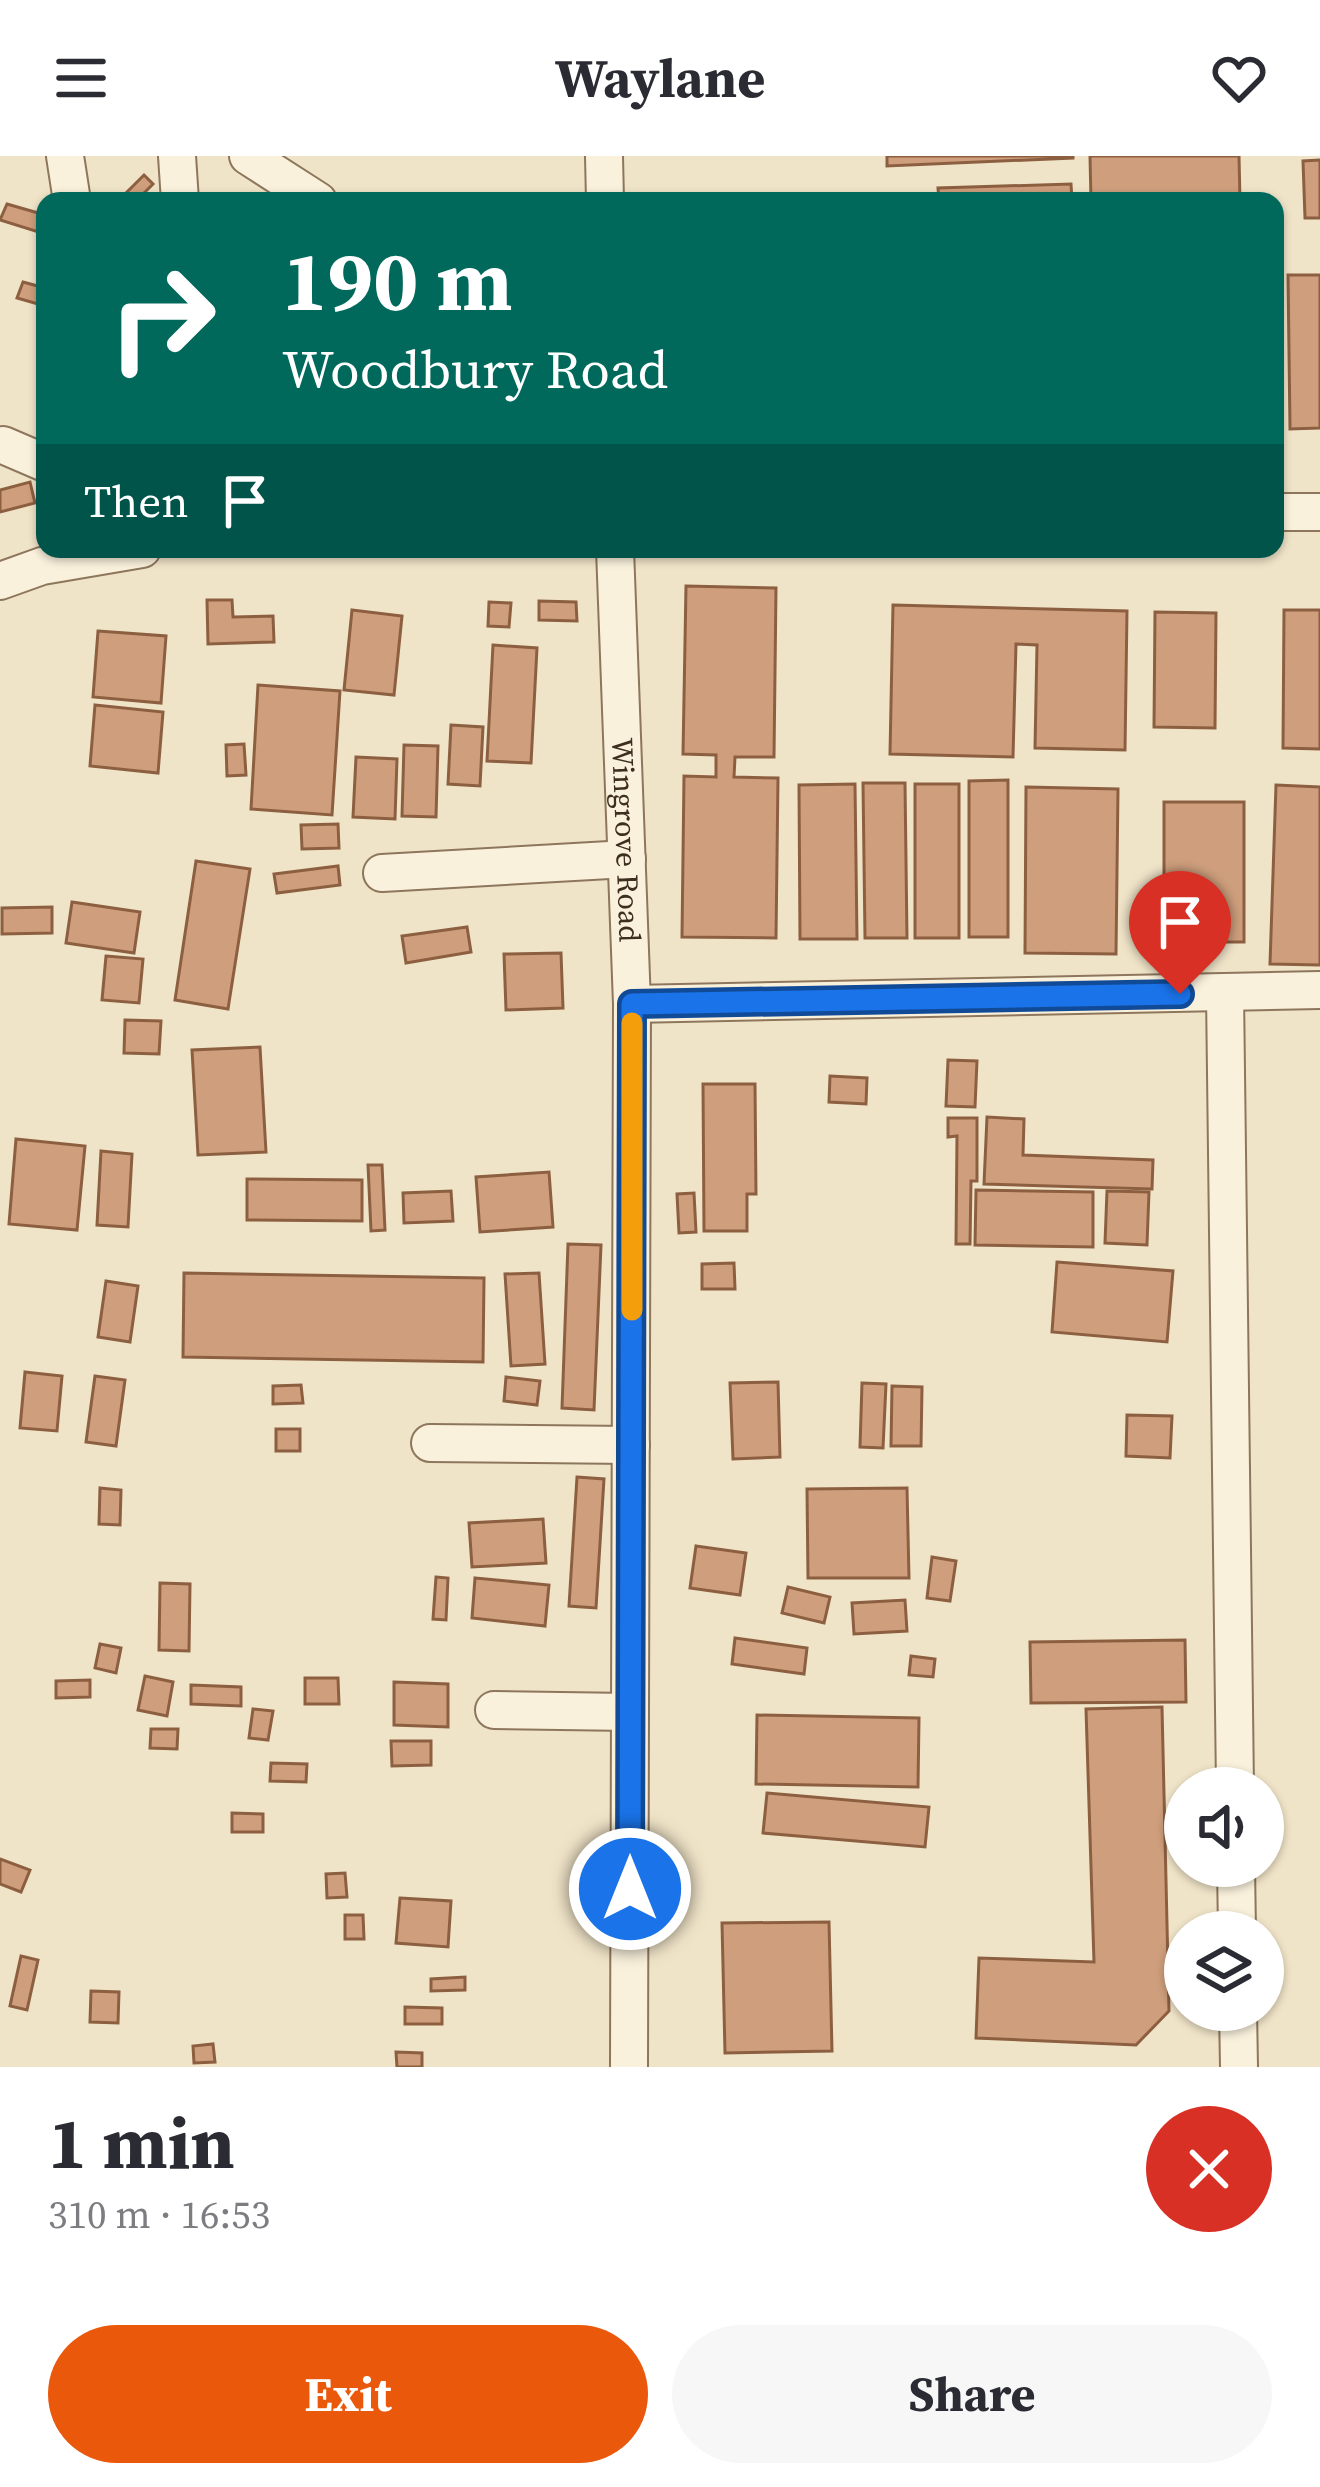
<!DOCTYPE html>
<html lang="en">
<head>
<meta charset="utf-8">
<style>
  :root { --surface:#fff; --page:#f7f7f7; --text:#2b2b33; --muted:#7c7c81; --accent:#ea580c }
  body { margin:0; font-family:"Source Serif 4",serif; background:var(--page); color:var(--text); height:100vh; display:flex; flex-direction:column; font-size:45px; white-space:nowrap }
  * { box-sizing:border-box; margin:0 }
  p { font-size:39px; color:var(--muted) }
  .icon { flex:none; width:66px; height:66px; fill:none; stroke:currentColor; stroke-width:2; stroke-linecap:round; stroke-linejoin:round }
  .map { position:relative; height:1911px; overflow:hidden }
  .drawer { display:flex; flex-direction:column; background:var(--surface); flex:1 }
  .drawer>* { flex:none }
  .banner { position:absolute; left:36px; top:36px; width:1248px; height:366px; border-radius:24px; box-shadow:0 3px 9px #0004; background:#00695c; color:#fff; overflow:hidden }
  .buttons { position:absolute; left:1164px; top:1611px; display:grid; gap:24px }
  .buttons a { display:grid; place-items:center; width:120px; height:120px; border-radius:50%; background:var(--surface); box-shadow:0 3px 9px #0004; font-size:60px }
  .pin { position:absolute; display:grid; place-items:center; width:102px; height:102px; color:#fff; margin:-123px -51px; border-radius:50% 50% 50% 0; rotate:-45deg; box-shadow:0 0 12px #0007 }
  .pin .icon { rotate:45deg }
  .me { position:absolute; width:132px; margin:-66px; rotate:0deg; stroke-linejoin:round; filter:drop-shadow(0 0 9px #0008) }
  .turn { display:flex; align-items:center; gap:42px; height:252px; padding:0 48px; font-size:54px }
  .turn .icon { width:156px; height:156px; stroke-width:2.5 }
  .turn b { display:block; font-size:84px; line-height:102px }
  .then { display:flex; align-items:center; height:114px; padding:0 48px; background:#0003; gap:24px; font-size:45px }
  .round { display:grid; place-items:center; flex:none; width:126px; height:126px; border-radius:63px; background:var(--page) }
  .summary { display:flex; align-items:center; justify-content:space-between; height:204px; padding:0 48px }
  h1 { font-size:72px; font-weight:700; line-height:90px }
  .action { display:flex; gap:24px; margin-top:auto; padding:24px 48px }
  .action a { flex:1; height:138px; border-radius:72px; background:var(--accent); color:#fff; font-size:48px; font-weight:700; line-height:138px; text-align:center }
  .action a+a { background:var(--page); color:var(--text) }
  header { display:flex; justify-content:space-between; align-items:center; height:156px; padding:0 48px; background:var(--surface); font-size:54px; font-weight:700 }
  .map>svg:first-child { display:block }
  .building { fill:#cf9f7d; stroke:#8d5f41; stroke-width:3 }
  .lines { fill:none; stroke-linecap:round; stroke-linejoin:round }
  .minor-casing { stroke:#8d765c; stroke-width:40 }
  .minor { stroke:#faf1dc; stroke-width:36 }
  .route-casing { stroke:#114b97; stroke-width:30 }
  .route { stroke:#1a73e8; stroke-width:21 }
  .slow { stroke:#f59e0b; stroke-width:21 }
  .labels { text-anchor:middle; stroke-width:10; stroke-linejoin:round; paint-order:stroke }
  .street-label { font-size:30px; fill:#3d2e20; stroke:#f7eed8 }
</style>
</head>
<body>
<header><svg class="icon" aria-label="menu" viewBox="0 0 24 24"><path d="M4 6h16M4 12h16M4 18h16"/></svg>Waylane<svg class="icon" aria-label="heart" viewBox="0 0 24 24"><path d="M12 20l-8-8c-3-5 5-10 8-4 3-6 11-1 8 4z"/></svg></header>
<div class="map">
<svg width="1320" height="1911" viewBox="0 0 1320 1911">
  <rect width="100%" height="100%" fill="#f0e4c8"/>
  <g class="building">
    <path d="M887,0H1073V2L887,10Z"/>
    <path d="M1090,0H1239L1240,45H1091Z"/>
    <path d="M1320,4V62H1305L1303,5Z"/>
    <path d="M144,19L153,28L136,45H118Z"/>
    <path d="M1071,28L1072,45H939L938,32Z"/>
    <path d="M7,48L45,59V78L0,64Z"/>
    <path d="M1288,119H1320V272L1290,273Z"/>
    <path d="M23,126L45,132V150L17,142Z"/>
    <path d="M30,326L35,347L0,356V334Z"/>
    <path d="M686,430L776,432L774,601H735L734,621L778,622L776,782L682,781L684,620L716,621V599L683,598Z"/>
    <path d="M207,444H232L233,461L273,460L274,486L208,488Z"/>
    <path d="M539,445L576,446L577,465L539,464Z"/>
    <path d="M489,446L511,447L509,471L488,470Z"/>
    <path d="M893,449L1127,455L1125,594L1035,592L1037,489L1016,488L1013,601L890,598Z"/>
    <path d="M352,454L402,460L394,539L344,534Z"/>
    <path d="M1284,454H1320V593L1283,592Z"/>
    <path d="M1155,456L1216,457L1215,572L1154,571Z"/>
    <path d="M98,475L166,480L161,547L93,541Z"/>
    <path d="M493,489L537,492L531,607L487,605Z"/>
    <path d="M258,529L340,535L332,659L251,653Z"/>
    <path d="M95,549L163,556L158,617L90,610Z"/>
    <path d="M451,569L483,571L480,630L448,628Z"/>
    <path d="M244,588L246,619L227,620L226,589Z"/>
    <path d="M404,589L438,590L436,661L402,660Z"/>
    <path d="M356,601L397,603L395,663L353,661Z"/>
    <path d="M1008,624V781H969V625Z"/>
    <path d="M863,627H905L907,782H865Z"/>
    <path d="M855,628L857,783H800L799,629Z"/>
    <rect x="915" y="628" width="44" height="154"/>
    <path d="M1276,629L1320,631V809L1270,808Z"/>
    <path d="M1026,631L1118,633L1116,798L1025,797Z"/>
    <rect x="1164" y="646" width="80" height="140"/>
    <path d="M338,668L339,692L302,693L301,669Z"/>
    <path d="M196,705L250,713L228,853L175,844Z"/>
    <path d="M338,710L340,729L277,737L274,718Z"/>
    <path d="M72,746L140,756L134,797L66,787Z"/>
    <path d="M52,751V777L2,778V752Z"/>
    <path d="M467,771L471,796L406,807L402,780Z"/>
    <path d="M561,797L563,852L506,854L504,798Z"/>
    <path d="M106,800L143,803L139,847L102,844Z"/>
    <path d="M125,864L161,865L159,898L124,897Z"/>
    <path d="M260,891L266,996L198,999L192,894Z"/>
    <path d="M948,904L977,905L975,951L946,950Z"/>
    <path d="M830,920L867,922L866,948L829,946Z"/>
    <path d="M703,928H755L756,1038H747V1075H704Z"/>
    <path d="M987,961L1024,963L1023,999L1153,1004L1152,1033L984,1028Z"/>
    <path d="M948,962H977V1025H971L970,1088H956L957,980L948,981Z"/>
    <path d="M16,983L85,990L77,1074L9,1068Z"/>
    <path d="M101,995L132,998L128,1071L97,1069Z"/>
    <path d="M368,1009H382L385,1074L371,1075Z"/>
    <path d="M549,1016L553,1071L480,1076L476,1021Z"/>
    <path d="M247,1023L362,1024V1065L247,1064Z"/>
    <path d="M976,1034L1093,1036V1091L975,1089Z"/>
    <path d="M451,1035L453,1065L404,1067L403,1037Z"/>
    <path d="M1107,1035L1149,1036L1147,1089L1105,1087Z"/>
    <path d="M694,1037L696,1076L679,1077L677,1038Z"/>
    <path d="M568,1088L601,1089L594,1254L562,1252Z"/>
    <path d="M1057,1106L1173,1115L1167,1186L1052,1176Z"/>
    <path d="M734,1107L735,1133H702V1108Z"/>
    <path d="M184,1117L484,1122L483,1206L183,1201Z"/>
    <path d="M539,1117L545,1208L511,1210L505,1118Z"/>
    <path d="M106,1125L138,1130L130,1186L98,1181Z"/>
    <path d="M25,1216L62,1220L57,1275L20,1272Z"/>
    <path d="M95,1220L125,1224L116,1290L86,1286Z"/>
    <path d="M506,1221L540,1225L537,1249L504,1245Z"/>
    <path d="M778,1226L780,1301L733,1303L730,1227Z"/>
    <path d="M862,1227L886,1228L883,1292L860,1291Z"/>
    <path d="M301,1229L303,1247L273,1248V1230Z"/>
    <path d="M892,1230L922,1231L921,1290H891Z"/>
    <path d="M1127,1259L1172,1260L1170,1302L1126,1300Z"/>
    <rect x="276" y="1273" width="24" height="22"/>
    <path d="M577,1321L604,1323L596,1452L569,1450Z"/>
    <path d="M100,1332L121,1334L120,1369L99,1368Z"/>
    <path d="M907,1332L909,1422H808L807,1333Z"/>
    <path d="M543,1363L546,1407L472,1411L469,1367Z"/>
    <path d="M696,1390L746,1397L740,1439L690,1432Z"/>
    <path d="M932,1401L956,1405L950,1445L927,1442Z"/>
    <path d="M436,1421L448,1422L446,1464L433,1463Z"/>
    <path d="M475,1422L549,1429L545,1470L472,1462Z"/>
    <path d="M160,1427L190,1428L189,1495L159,1494Z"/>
    <path d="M788,1431L830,1441L824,1467L782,1457Z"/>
    <path d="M905,1444L907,1475L854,1478L852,1447Z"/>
    <path d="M735,1482L807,1492L804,1518L732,1508Z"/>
    <path d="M1185,1484L1186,1546L1031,1547L1030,1486Z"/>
    <path d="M100,1488L121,1492L116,1517L95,1512Z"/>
    <path d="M911,1500L935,1503L933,1521L909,1519Z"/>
    <path d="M145,1520L173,1526L167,1560L138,1554Z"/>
    <path d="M305,1522H338L339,1548H305Z"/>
    <path d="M90,1524V1541L56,1542V1525Z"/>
    <path d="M394,1526L448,1528V1571L394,1569Z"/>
    <path d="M191,1529L241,1531V1550L191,1548Z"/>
    <path d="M1162,1551L1169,1855L1136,1889L976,1882L979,1802L1094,1806L1086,1553Z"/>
    <path d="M253,1553L273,1555L268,1584L249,1582Z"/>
    <path d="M757,1559L919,1562L918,1631L756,1628Z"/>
    <path d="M151,1573H178L177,1593L150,1592Z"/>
    <path d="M391,1585H431V1609L392,1610Z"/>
    <path d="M271,1607L307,1608L306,1626L270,1625Z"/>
    <path d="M767,1637L929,1651L925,1691L763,1677Z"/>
    <path d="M232,1657L263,1658V1676H232Z"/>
    <path d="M0,1703L30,1714L21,1736L0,1728Z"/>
    <path d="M345,1717L347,1741L327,1742L326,1718Z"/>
    <path d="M400,1742L451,1745L448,1791L396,1787Z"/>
    <path d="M345,1759H363L364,1783H345Z"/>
    <path d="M829,1766L832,1895L725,1897L722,1767Z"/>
    <path d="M21,1800L38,1804L27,1854L10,1850Z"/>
    <path d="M465,1821V1834L431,1835V1823Z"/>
    <path d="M91,1835L119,1836L118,1867L90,1866Z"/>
    <path d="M405,1851L442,1852V1868H405Z"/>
    <path d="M213,1888L215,1906L194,1907L193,1890Z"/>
    <path d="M396,1896L422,1897V1911H397Z"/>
  </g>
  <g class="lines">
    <g class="minor-casing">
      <g id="minor">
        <path d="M65,0L72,45"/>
        <path d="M177,0L180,45"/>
        <path d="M248,0L318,45"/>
        <path d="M604,0L605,45"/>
        <path d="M3,289L45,307"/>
        <path d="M1275,356H1320"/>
        <path id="s1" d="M615,393L632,848L629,1911"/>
        <path d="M0,425L42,410L142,393"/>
        <path d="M382,717L627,703"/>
        <path d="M1225,837L1235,1632"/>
        <path d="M632,848L1320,834"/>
        <path d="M430,1287L631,1289"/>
        <path d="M494,1554L630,1556"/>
        <path d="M1236,1710L1237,1776"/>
        <path d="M1238,1854L1239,1911"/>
      </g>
    </g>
    <use href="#minor" class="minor"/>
  </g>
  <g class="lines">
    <g class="route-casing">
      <path id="route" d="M630,1733L632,848L1180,838"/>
    </g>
    <use href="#route" class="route"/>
    <path class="slow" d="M632,1154V867"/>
  </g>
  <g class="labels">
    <g class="street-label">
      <text dy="10" stroke="none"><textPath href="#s1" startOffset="291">Wingrove Road</textPath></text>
    </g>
  </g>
</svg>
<div class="buttons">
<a><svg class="icon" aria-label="sound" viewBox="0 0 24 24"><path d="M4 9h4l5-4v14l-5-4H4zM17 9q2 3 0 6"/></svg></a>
<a><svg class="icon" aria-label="layers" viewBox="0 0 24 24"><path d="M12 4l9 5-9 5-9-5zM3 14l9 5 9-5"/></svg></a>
</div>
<div class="pin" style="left:1180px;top:838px;background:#d93025"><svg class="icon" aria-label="arrive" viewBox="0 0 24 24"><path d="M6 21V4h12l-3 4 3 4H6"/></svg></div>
<svg class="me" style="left:630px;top:1733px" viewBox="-20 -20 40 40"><circle r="17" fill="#1a73e8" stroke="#fff" stroke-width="3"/><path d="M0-11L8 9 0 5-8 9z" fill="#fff"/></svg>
<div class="banner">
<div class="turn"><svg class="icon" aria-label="right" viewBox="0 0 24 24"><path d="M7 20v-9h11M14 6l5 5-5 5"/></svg><div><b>190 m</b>Woodbury Road</div></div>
<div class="then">Then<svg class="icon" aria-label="arrive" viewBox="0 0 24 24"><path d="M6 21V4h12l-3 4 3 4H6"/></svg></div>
</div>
</div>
<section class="drawer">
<div class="summary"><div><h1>1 min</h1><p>310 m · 16:53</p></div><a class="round" style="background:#d93025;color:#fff"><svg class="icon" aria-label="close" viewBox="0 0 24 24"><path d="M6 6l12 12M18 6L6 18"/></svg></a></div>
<div class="action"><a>Exit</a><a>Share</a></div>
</section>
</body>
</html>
